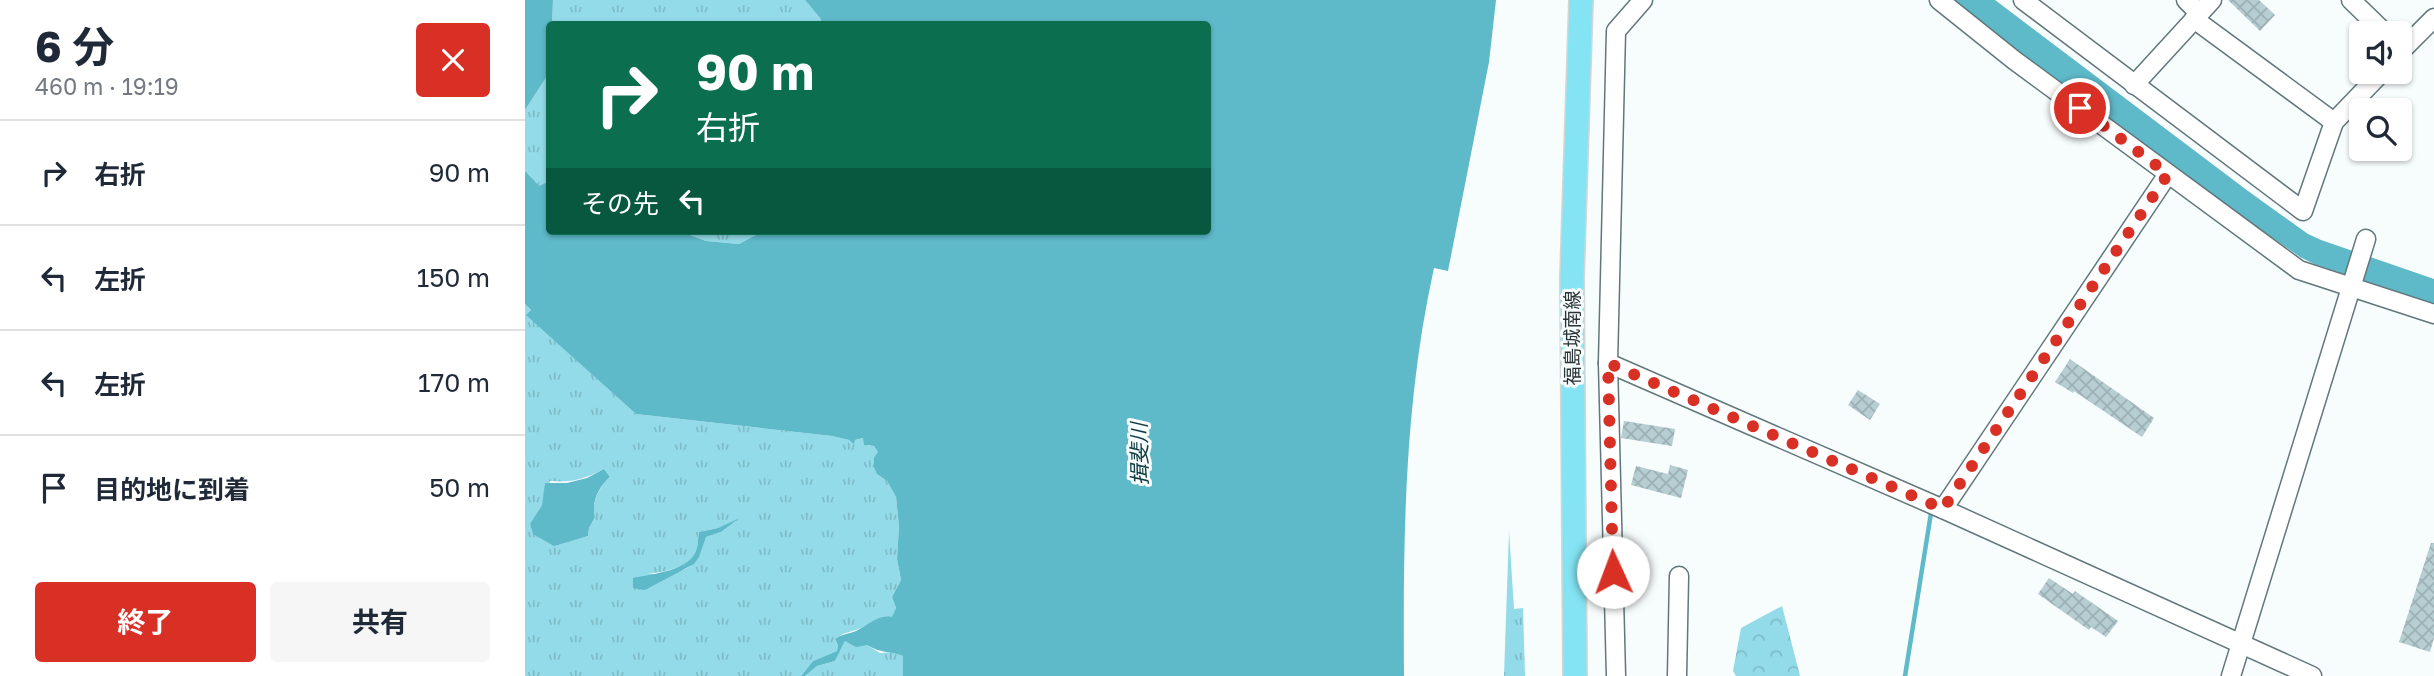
<!DOCTYPE html>
<html lang="ja">
<head>
<meta charset="utf-8">
<style>
  :root { --surface:#fff; --page:#f6f6f7; --text:#1f2937; --muted:#747a83; --line:#e0e1e3; --accent:#d93025 }
  body { margin:0; font-family:"Golos Text","Noto Sans JP",sans-serif; background:var(--page); color:var(--text); height:100vh; display:flex; flex-direction:column; font-size:26px; white-space:nowrap }
  * { box-sizing:border-box; margin:0 }
  p { font-size:23px; color:var(--muted) }
  .icon { flex:none; width:38px; height:38px; fill:none; stroke:currentColor; stroke-width:2; stroke-linecap:round; stroke-linejoin:round }
  .map { position:relative; flex:1; overflow:hidden }
  .drawer { display:flex; flex-direction:column; background:var(--surface); width:525px }
  .drawer>* { flex:none }
  .hud { position:absolute; left:21px; top:21px; width:665px; height:214px; border-radius:7px; box-shadow:0 2px 5px #0004; background:#0b6e4f; color:#fff; overflow:hidden }
  .fabs { position:absolute; left:1824px; top:21px; display:grid; gap:14px }
  .fabs a { display:grid; place-items:center; width:63px; height:63px; border-radius:7px; background:var(--surface); box-shadow:0 2px 5px #0004; font-size:35px }
  .pin { position:absolute; display:grid; place-items:center; width:60px; height:60px; color:#fff; margin:-30px; border:4px solid #fff; border-radius:50%; box-shadow:0 2px 7px #0007 }
  .me { position:absolute; width:77px; margin:-38px; rotate:358deg; stroke-linejoin:round; filter:drop-shadow(0 0 5px #0008) }
  .turn { display:flex; align-items:center; gap:24px; height:147px; padding:0 35px; font-size:32px }
  .turn .icon { width:91px; height:91px; stroke-width:2.5 }
  .turn b { display:block; font-size:49px; line-height:60px }
  .then { display:flex; align-items:center; height:66px; padding:0 35px; background:#0003; gap:14px; font-size:26px }
  .round { display:grid; place-items:center; flex:none; width:74px; height:74px; border-radius:7px; background:var(--page) }
  .head { display:flex; align-items:center; justify-content:space-between; height:119px; padding:0 35px }
  h1 { font-size:42px; font-weight:700; line-height:52px }
  .cta { display:flex; gap:14px; margin-top:auto; padding:14px 35px }
  .cta a { flex:1; height:80px; border-radius:7px; background:var(--accent); color:#fff; font-size:28px; font-weight:700; line-height:80px; text-align:center }
  .cta a+a { background:var(--page); color:var(--text) }
  ul { padding:0; list-style:none }
  li { display:flex; align-items:center; gap:21px; height:105px; padding:0 35px; border-top:2px solid var(--line) }
  li div { flex:1 }
  li b { display:block; font-size:26px }
  li em { font-style:normal }
  main { display:flex; flex:1; min-height:0 }
  .map>svg:first-child { display:block }
  .grass { fill:url(#grass-tufts); fill-rule:evenodd }
  .forest { fill:url(#forest-crowns) }
  .water { fill:#5eb9c9 }
  .lines { fill:none; stroke-linecap:round; stroke-linejoin:round }
  .stream { stroke:#5eb9c9; stroke-width:4.5 }
  .building { fill:url(#building-cross-hatch) }
  .minor-casing { stroke:#61777b; stroke-width:21 }
  .major-casing { stroke:#d4d6d6; stroke-width:26 }
  .minor { stroke:#fff; stroke-width:18 }
  .major { stroke:#84e4f3; stroke-width:23 }
  .route { stroke:#d93025; stroke-width:12; stroke-dasharray:0 21.6 }
  .labels { text-anchor:middle; stroke-width:6; stroke-linejoin:round; paint-order:stroke }
  .street-label { font-size:19px; fill:#283133; stroke:#f7fcfd }
  .water-label { font-size:21px; font-style:italic; fill:#103b42; stroke:#f7fcfd }
</style>
</head>
<body>
<main>
<section class="drawer">
<div class="head"><div><h1>6 分</h1><p>460 m · 19:19</p></div><a class="round" style="background:#d93025;color:#fff"><svg class="icon" aria-label="close" viewBox="0 0 24 24"><path d="M6 6l12 12M18 6L6 18"/></svg></a></div>
<ul>
<li><svg class="icon" aria-label="right" viewBox="0 0 24 24"><path d="M7 20v-9h11M14 6l5 5-5 5"/></svg><div><b>右折</b></div><em>90 m</em></li>
<li><svg class="icon" aria-label="left" viewBox="0 0 24 24"><path d="M17 20v-9H6M10 6l-5 5 5 5"/></svg><div><b>左折</b></div><em>150 m</em></li>
<li><svg class="icon" aria-label="left" viewBox="0 0 24 24"><path d="M17 20v-9H6M10 6l-5 5 5 5"/></svg><div><b>左折</b></div><em>170 m</em></li>
<li><svg class="icon" aria-label="arrive" viewBox="0 0 24 24"><path d="M6 21V4h12l-3 4 3 4H6"/></svg><div><b>目的地に到着</b></div><em>50 m</em></li>
</ul>
<div class="cta"><a>終了</a><a>共有</a></div>
</section>
<div class="map">
<svg width="1909" height="676" viewBox="0 0 1909 676">
  <defs>
    <pattern id="grass-tufts" width="24" height="20" patternUnits="userSpaceOnUse" patternTransform="scale(1.75)"><rect width="24" height="20" fill="#93dbe9"/><path d="M3 7l-1-3M5 7V3M7 7l1-3M15 17l-1-3M17 17v-4M19 17l1-3" fill="none" stroke="#7fbcc8"/></pattern>
    <pattern id="forest-crowns" width="20" height="18" patternUnits="userSpaceOnUse" patternTransform="scale(1.75)"><rect width="20" height="18" fill="#93dbe9"/><path d="M2 6a3 3 0 1 1 6 0M12 15a3 3 0 1 1 6 0" fill="none" stroke="#7fbcc8"/></pattern>
    <pattern id="building-cross-hatch" width="8" height="8" patternUnits="userSpaceOnUse" patternTransform="scale(1.75)"><rect width="8" height="8" fill="#b6cdd2"/><path d="M0 0l8 8M0 8l8-8" fill="none" stroke="#9cb0b5"/></pattern>
  </defs>
  <rect width="100%" height="100%" fill="#f7fcfd"/>
  <g class="grass">
    <path d="M28,0H280L295,18L297,24H27Z"/>
    <path d="M24,73V184L20,183L14,187L0,172V110Z"/>
    <path d="M154,231H246L231,235L214,244L181,241Z"/>
    <path d="M0,304L6,310L2,315L111,414L307,436L324,440L329,443L330,440L339,438L343,446H349L353,452L352,474L362,481L371,497L374,526L372,559L376,580L367,597L371,608L367,618L318,634L310,639L313,645L312,651L288,661L276,676H0ZM79,469L85,477C74,488 66,501 70,517L64,528L63,536L39,542L5,525L17,505L25,481C46,483 60,479 79,469ZM211,521L196,532L181,537C177,544 176,552 172,559C163,574 139,574 123,574C139,572 168,567 172,549C173,543 173,537 174,532L193,528Z"/>
    <path d="M984,531L989,609L998,608L1000,676H979Z"/>
    <path d="M320,641L342,645L355,653L367,652L378,656V676H280L292,666L310,661Z"/>
  </g>
  <path class="forest" d="M1257,606L1275,676H1211L1208,671L1216,628Z"/>
  <g class="water">
    <path d="M0,0H28L27,24H24V73L0,110Z"/>
    <path d="M280,0H971L964,62L923,271L909,268C879,403 878,539 879,676H378V656C363,650 357,654 342,645L331,647L320,641L310,661L292,666L280,676H276L288,661L312,651L313,645L310,639C317,634 324,634 331,631C344,625 353,614 367,617L371,608L367,597L376,580L372,559L374,526L371,497L362,481L352,474L349,467V458L353,452L349,446L339,445L338,438L330,440L329,444L324,440L307,436L111,414L1,315L6,310L0,304V171L14,186L20,183L24,184V231H154L181,241L214,244L231,235L246,231H682V24H297L295,18Z"/>
    <path d="M1425,0H1470L1723,191L1783,234L1796,240L1909,279V308L1879,298V294L1789,264L1775,257L1641,163Z"/>
    <path d="M79,469L85,477C74,487 66,501 70,517L64,528L63,536L29,546L8,534L5,524L17,505L20,483H42L62,478Z"/>
    <path d="M215,518L196,532L181,537L174,557L169,564L120,590L108,588V578C126,574 167,571 172,548C173,543 173,537 174,532L193,528Z"/>
  </g>
  <g class="lines">
    <path class="stream" d="M1380,676L1406,513"/>
  </g>
  <g class="building">
    <path d="M1703,0H1734L1750,15L1735,31Z"/>
    <path d="M1545,359L1629,418L1617,437L1549,391L1548,393L1530,382Z"/>
    <path d="M1333,390L1355,404L1345,420L1323,405Z"/>
    <path d="M1099,421L1150,429L1147,446L1096,438Z"/>
    <path d="M1145,465L1163,470L1156,498L1106,485L1111,466L1143,474Z"/>
    <path d="M1906,543H1909V638L1905,652L1874,642Z"/>
    <path d="M1524,578L1548,594L1550,591L1593,621L1581,637L1566,627L1564,630L1513,594Z"/>
  </g>
  <g class="lines">
    <g class="minor-casing">
      <g id="minor">
        <path d="M1414,0L1489,60L1774,270L1909,314"/>
        <path d="M1498,0L1778,211L1809,122L1857,72"/>
        <path d="M1661,0L1674,13"/>
        <path d="M1826,0L1860,33"/>
        <path d="M1669,19L1809,122"/>
        <path d="M1874,53L1909,18"/>
        <path d="M1609,85L1687,0"/>
        <path d="M1083,363L1418,509L1787,676"/>
        <path d="M1418,509L1643,174"/>
        <path d="M1091,676L1083,363L1091,31L1118,0"/>
        <path d="M1152,676L1154,576"/>
        <path d="M1706,676L1841,239"/>
      </g>
    </g>
    <g class="major-casing">
      <path id="major" d="M1050,676L1047,277L1056,0"/>
    </g>
    <use href="#minor" class="minor"/>
    <use href="#major" class="major"/>
  </g>
  <g class="lines">
    <path class="route" d="M1088,572L1083,363L1418,509L1643,174L1555,108"/>
  </g>
  <g class="labels">
    <g class="street-label">
      <text transform="translate(1047 338) rotate(-90)" y="7">福島城南線</text>
    </g>
    <g class="water-label">
      <text transform="translate(615 454) rotate(-91)" y="7">揖斐川</text>
    </g>
  </g>
</svg>
<div class="fabs">
<a><svg class="icon" aria-label="sound" viewBox="0 0 24 24"><path d="M4 9h4l5-4v14l-5-4H4zM17 9q2 3 0 6"/></svg></a>
<a><svg class="icon" aria-label="search" viewBox="0 0 24 24"><circle cx="10" cy="10" r="6"/><path d="M15 15l6 6"/></svg></a>
</div>
<div class="pin" style="left:1555px;top:108px;background:#d93025"><svg class="icon" aria-label="arrive" viewBox="0 0 24 24"><path d="M6 21V4h12l-3 4 3 4H6"/></svg></div>
<svg class="me" style="left:1088px;top:572px" viewBox="-20 -20 40 40"><circle r="19" fill="#fff"/><path d="M0-13L10 11 0 6-10 11z" fill="#d93025"/></svg>
<div class="hud">
<div class="turn"><svg class="icon" aria-label="right" viewBox="0 0 24 24"><path d="M7 20v-9h11M14 6l5 5-5 5"/></svg><div><b>90 m</b>右折</div></div>
<div class="then">その先<svg class="icon" aria-label="left" viewBox="0 0 24 24"><path d="M17 20v-9H6M10 6l-5 5 5 5"/></svg></div>
</div>
</div>
</main>
</body>
</html>
